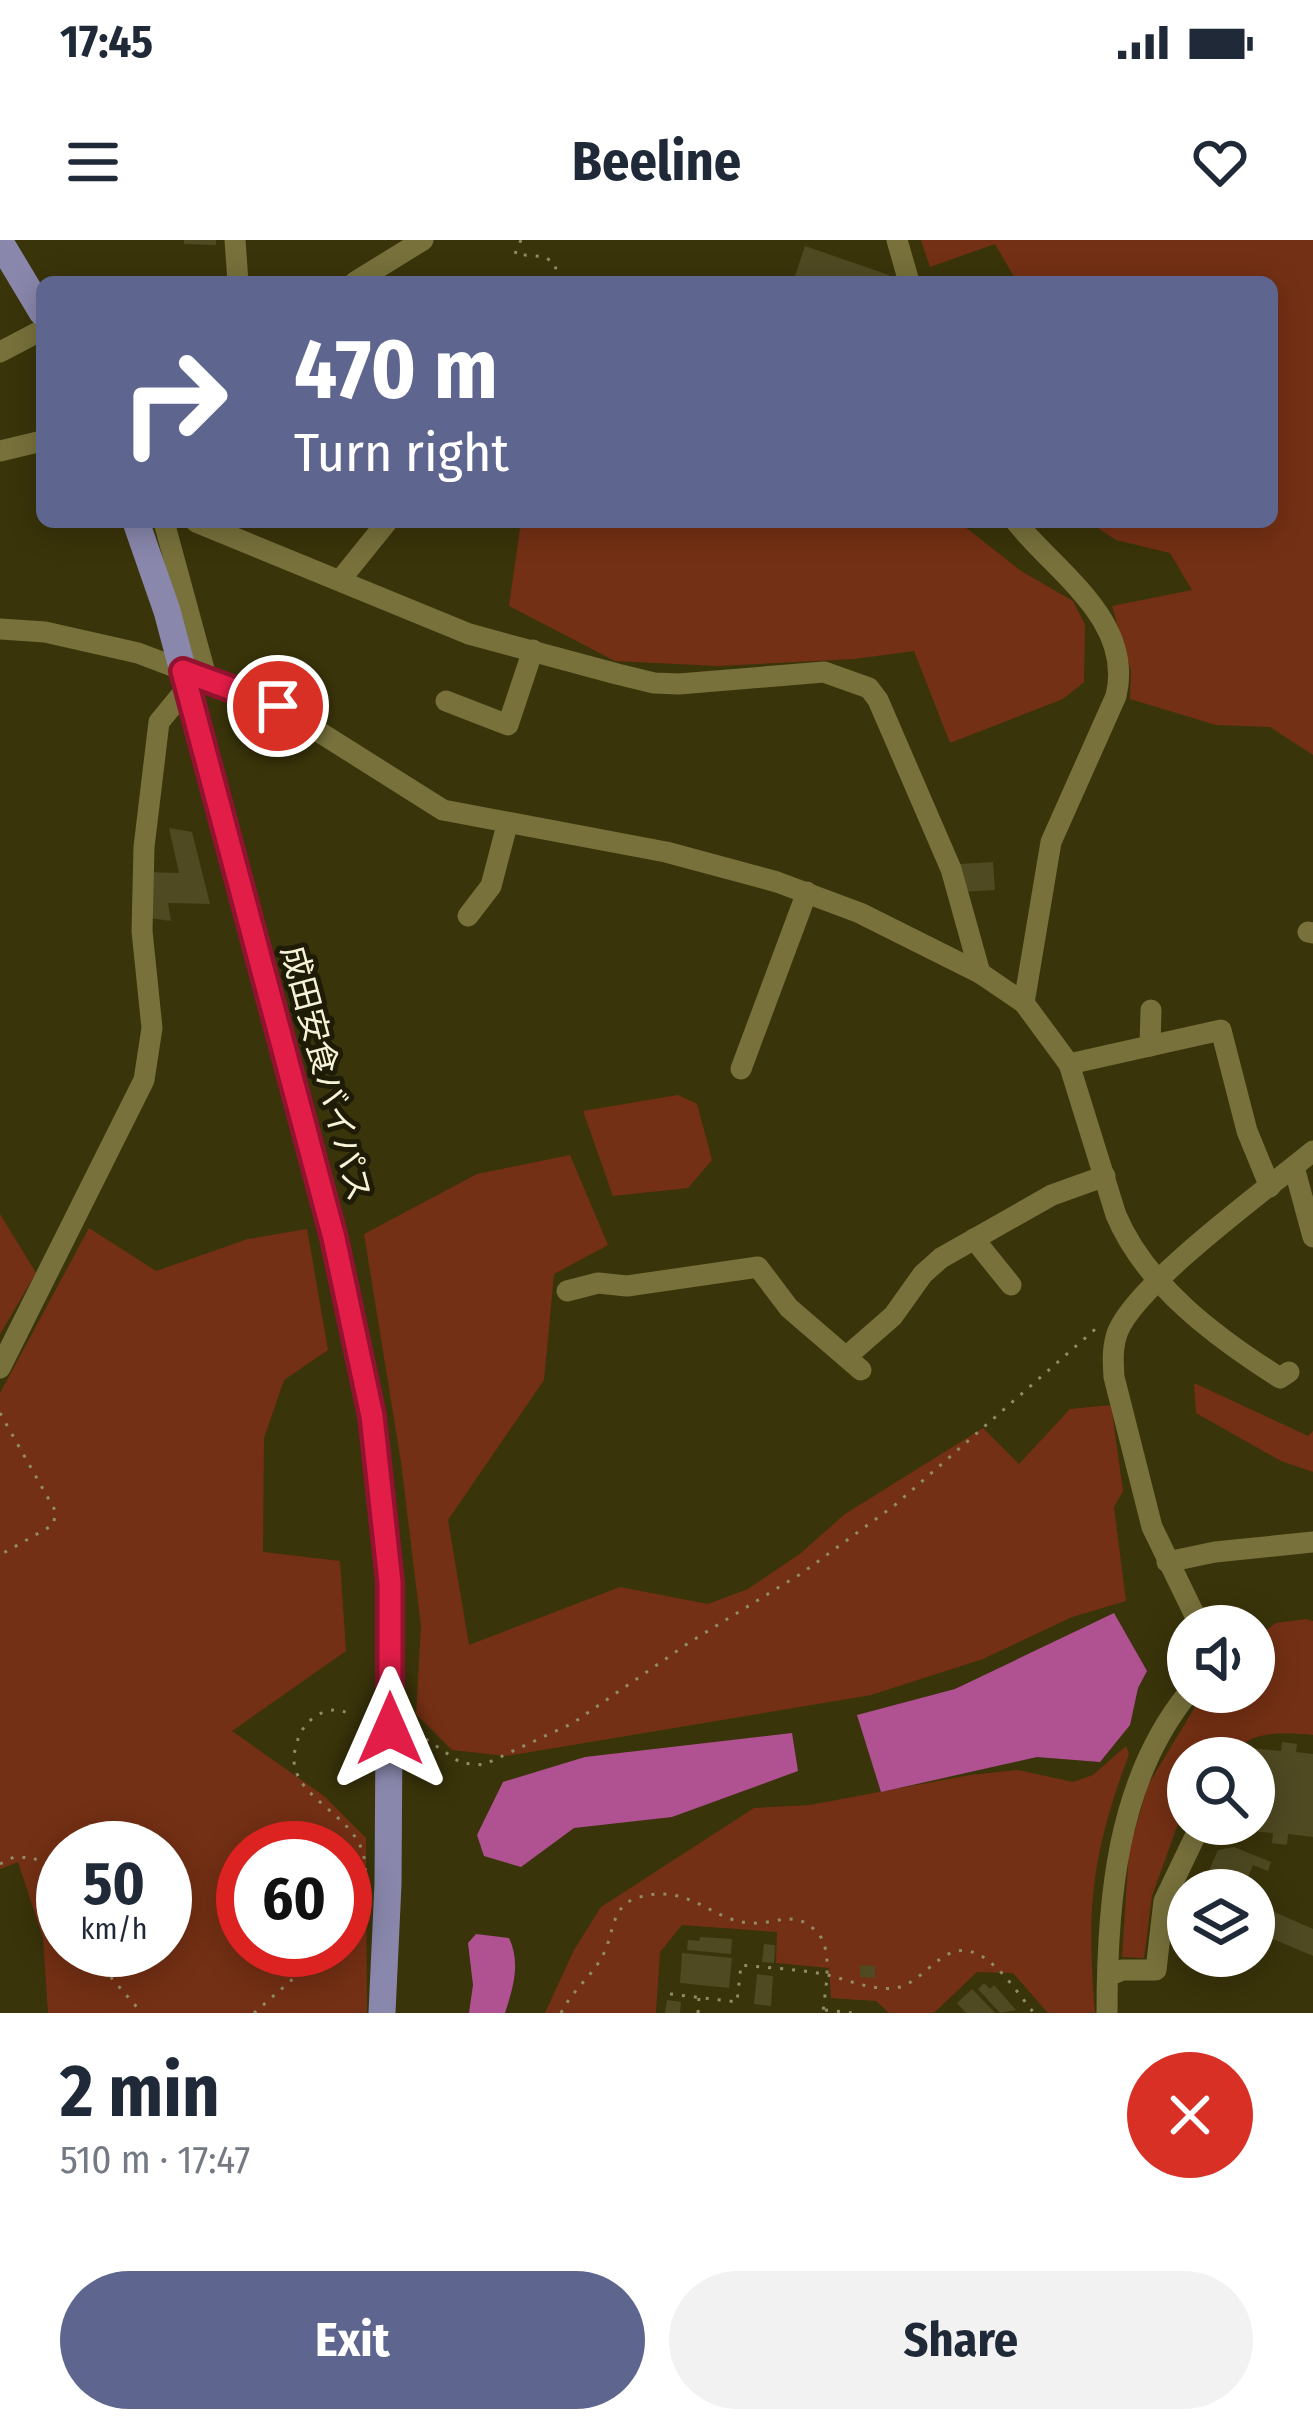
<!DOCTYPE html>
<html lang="en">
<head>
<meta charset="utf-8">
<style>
  :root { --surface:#fff; --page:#f2f2f3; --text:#1f2937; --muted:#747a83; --accent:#5e658f }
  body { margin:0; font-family:"Fira Sans Condensed","Noto Sans JP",sans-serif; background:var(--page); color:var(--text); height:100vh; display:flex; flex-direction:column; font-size:45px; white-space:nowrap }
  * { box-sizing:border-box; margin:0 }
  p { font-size:39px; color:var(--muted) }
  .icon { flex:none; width:66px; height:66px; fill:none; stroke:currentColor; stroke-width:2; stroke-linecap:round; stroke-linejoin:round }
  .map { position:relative; height:1773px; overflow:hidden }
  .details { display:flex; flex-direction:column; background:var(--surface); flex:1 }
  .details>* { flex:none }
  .banner { position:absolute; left:36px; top:36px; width:1242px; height:252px; border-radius:18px; box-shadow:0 6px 30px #0003; background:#5e658f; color:#fff; overflow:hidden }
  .fabs { position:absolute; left:1167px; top:1365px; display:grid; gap:24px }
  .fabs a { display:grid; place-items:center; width:108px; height:108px; border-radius:50%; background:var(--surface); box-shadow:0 6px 30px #0003; font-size:60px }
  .speed { position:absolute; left:36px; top:1581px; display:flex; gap:24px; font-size:60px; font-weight:700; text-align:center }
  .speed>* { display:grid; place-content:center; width:156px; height:156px; border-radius:50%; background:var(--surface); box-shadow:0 6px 30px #0003; line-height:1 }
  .speed small { font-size:30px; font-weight:400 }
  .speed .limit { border:18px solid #d22; background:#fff; color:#111 }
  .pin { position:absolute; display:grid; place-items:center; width:102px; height:102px; color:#fff; margin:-51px; border:6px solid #fff; border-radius:50%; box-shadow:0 3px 12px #0007 }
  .me { position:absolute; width:132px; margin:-66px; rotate:0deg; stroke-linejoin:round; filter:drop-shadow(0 0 9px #0008) }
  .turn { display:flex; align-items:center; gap:42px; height:252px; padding:0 60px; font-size:54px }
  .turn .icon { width:156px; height:156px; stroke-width:2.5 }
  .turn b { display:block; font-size:84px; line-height:102px }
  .round { display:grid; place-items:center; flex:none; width:126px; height:126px; border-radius:63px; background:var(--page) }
  .headline { display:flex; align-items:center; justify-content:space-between; height:204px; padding:0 60px }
  h1 { font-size:72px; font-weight:700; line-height:90px }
  .action { display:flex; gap:24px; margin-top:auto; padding:24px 60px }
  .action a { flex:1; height:138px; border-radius:72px; background:var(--accent); color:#fff; font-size:48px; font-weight:700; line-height:138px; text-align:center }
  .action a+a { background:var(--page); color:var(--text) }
  .status { display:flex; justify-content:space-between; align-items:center; height:84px; padding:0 60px; background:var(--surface); direction:ltr }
  .status svg { height:33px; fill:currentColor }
  header { display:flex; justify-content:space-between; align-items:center; height:156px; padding:0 60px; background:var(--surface); font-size:54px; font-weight:700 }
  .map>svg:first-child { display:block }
  .green { fill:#743014; fill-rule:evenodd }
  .water { fill:#b05192 }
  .building { fill:#4f4a22 }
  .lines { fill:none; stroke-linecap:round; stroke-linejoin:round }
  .path { stroke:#918c68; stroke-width:3; stroke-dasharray:3 9; stroke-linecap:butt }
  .minor { stroke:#78713c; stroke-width:21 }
  .major { stroke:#8987ac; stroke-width:27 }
  .route-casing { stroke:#92132f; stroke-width:30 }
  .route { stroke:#e11d48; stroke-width:21 }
  .labels { text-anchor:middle; stroke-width:10; stroke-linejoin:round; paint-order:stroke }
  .street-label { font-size:33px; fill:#f7f3d8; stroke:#1e1b06 }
</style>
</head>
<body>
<div class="status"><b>17:45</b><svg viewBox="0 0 49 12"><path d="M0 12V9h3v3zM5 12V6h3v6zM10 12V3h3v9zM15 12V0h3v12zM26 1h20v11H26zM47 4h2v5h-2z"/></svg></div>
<header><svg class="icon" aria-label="menu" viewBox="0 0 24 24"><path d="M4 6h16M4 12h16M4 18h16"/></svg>Beeline<svg class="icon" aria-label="heart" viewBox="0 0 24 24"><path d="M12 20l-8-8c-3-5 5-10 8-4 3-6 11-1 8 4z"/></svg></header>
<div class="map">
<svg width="1313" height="1773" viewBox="0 0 1313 1773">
  <rect width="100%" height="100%" fill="#3a340a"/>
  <g class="green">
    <path d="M921,0H1313V515L1270,487L1216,485L1130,459L1131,431L1112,366L1192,350L1170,313L1116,300L1089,282H1272V42H1017L995,4L930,27Z"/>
    <path d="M521,282H959L1021,331L1073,361L1085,385L1084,442L1063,459L950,503L914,411L854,419L718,426L615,421L509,366Z"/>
    <path d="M678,855L697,864L712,920L688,948L613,956L583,871Z"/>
    <path d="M570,915L608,1005L554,1034L544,1140L448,1280L469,1405L620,1347L708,1364L748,1349L801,1313L845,1274L983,1188L1019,1224L1070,1169L1111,1165L1123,1251L1114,1267L1126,1361L1072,1377L983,1419L871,1455L506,1516L452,1510L416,1474L421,1386L401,1222L364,994L477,934Z"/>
    <path d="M0,974L36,1033L0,1094Z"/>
    <path d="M89,988L156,1031L248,999L307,989L328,1110L284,1140L264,1198L263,1312L340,1321L346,1411L232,1491L324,1556L366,1598L367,1773H48L43,1698L18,1622L0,1629V1153ZM63,1608H165V1710H63ZM243,1608H345V1710H243Z"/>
    <path d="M1194,1143L1308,1196L1313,1191V1232L1281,1221L1196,1173Z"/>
    <path d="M1306,1379L1313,1381V1495C1282,1492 1249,1490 1227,1518H1188V1569L1179,1581L1152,1656L1144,1718L1122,1717L1129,1610L1148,1545L1204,1452H1254V1399L1276,1383Z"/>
    <path d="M1126,1506L1129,1514C1092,1614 1086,1666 1095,1773H1048L1013,1733L977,1732L934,1773H889L876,1761L831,1758L829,1728L776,1723L777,1692L682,1685L660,1712L656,1773H545L574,1710L601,1667L754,1568L810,1565L970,1535L1018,1530L1073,1542L1093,1535Z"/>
  </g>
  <g class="water">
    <path d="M1114,1373L1147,1431L1138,1448L1130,1485L1100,1522L1037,1517L881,1552L857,1475L955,1449Z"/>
    <path d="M792,1493L798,1531L672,1577L574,1588L521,1627L484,1616L477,1595L503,1542L585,1517Z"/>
    <path d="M476,1694L509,1698C521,1723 513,1748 505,1773H469L473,1745L468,1703Z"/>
  </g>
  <g class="building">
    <path d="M184,0H216V5L184,4Z"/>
    <path d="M805,6L889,35L887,42H793Z"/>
    <path d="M169,588L192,592L210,664L168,663L171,681L142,677L144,632L179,633Z"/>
    <path d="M993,622L995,650L961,652L959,624Z"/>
    <path d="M1282,1502L1297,1504L1296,1512L1313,1514V1597L1288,1594L1287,1605L1272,1603L1273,1593L1243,1590L1244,1584H1254V1518H1249L1250,1508L1281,1511Z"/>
    <path d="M1234,1607L1271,1622L1268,1631L1253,1625L1243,1650H1195L1199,1640L1204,1642L1218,1610Z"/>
    <path d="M1254,1663L1313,1689V1716L1254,1691Z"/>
    <path d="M700,1697L732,1699L731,1714L687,1710L688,1700L699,1701Z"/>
    <path d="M764,1704L775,1705L774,1723L762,1722Z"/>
    <path d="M682,1713L732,1718L729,1748L680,1743Z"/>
    <path d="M860,1725L875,1726V1738L860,1737Z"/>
    <path d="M757,1734L773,1736L771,1766L754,1764Z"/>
    <path d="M984,1743L990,1749L994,1745L1016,1770L1000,1773L978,1749Z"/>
    <path d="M972,1749L995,1773H966L957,1763Z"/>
    <path d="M667,1760L681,1762L680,1773H665Z"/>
  </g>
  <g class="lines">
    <g class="path">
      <path d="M521,0L515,14L545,17L555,24L558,42"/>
      <path d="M0,1173L56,1272L53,1285L0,1315"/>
      <path d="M426,1499L461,1523L483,1525L573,1483L690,1402L802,1333L895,1265L1100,1085"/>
      <path d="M0,1624L14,1617L34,1618L48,1631L63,1665"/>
      <path d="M345,1687C356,1666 369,1642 364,1617C354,1570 281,1556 296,1506C299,1493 305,1483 316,1476C329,1468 337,1469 351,1474"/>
      <path d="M87,1710L142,1773"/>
      <path d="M670,1754L737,1762L741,1725C768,1728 796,1729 823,1734C847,1739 871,1751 896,1748C923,1743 940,1706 968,1711C994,1715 1018,1754 1034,1773"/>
      <path d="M825,1770L853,1773"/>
      <path d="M254,1773L326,1710"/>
      <path d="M561,1773C572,1750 593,1736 604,1713C613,1695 612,1667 634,1659C685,1640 711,1680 749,1683C776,1685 794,1668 817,1692C834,1710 825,1750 823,1773"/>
      <path d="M698,1773L699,1757"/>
    </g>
    <g class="minor">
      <path d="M235,0L238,42"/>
      <path d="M897,0L909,42"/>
      <path d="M355,42L423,0"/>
      <path d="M0,112L42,90"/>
      <path d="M0,211L42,201"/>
      <path d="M164,282L207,440"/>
      <path d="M196,282L469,394L617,434L654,443L679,444L824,432L869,448L878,460L951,629L980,733"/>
      <path d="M1016,282C1058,334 1134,381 1116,456L1051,602L1024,763"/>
      <path d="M341,339L387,282"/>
      <path d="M0,389L45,392L138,413L278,466L443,570L666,612L777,642L860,673L980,733L1024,763L1069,824L1116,975C1146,1046 1217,1098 1280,1138L1289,1132"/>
      <path d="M446,461L508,485L533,410"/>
      <path d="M468,676L491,646L507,585"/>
      <path d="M1308,692L1313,693"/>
      <path d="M1150,806L1151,770"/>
      <path d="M1069,824L1221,790L1247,891L1270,947"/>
      <path d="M741,829L807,652"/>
      <path d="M1294,927L1313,997"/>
      <path d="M974,999L1011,1045"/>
      <path d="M567,1051L598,1043L627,1046L758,1027L789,1068L861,1130"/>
      <path d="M846,1117L893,1076L923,1034L941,1018L1052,955L1105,936"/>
      <path d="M0,1128L144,840L152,788L142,691L144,607L159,482L187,448"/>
      <path d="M1167,1322L1215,1312L1313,1302"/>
      <path d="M1200,1386L1152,1287L1114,1137C1113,1122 1112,1106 1118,1091C1139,1042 1267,949 1313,911"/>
      <path d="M1108,1736L1122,1730H1156L1164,1661L1201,1584"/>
      <path d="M1107,1773C1107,1663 1116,1541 1189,1452"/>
    </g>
    <g class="major">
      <path d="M0,2L42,72"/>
      <path d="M136,282L167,371L334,998L372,1176L390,1342L388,1644L382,1773"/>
    </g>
  </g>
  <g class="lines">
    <g class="route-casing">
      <path id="route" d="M278,466L183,431L334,998L372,1176L390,1342V1489"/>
    </g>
    <use href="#route" class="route"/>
  </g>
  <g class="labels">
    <g class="street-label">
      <text transform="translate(327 833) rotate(75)" y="12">成田安食バイパス</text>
    </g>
  </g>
</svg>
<div class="fabs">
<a><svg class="icon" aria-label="sound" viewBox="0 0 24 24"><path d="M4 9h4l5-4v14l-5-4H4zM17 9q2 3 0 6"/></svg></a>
<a><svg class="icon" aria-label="search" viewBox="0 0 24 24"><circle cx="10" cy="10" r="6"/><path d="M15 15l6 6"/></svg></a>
<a><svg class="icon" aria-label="layers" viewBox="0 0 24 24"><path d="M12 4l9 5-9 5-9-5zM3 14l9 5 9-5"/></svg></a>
</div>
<div class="speed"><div>50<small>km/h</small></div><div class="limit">60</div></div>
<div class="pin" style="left:278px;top:466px;background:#d93025"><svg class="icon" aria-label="arrive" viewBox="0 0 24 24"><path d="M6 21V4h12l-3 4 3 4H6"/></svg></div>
<svg class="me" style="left:390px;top:1489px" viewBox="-20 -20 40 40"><path d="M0-17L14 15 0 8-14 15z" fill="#e11d48" stroke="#fff" stroke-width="4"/></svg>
<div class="banner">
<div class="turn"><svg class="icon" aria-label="right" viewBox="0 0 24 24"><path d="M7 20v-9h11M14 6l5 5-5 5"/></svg><div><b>470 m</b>Turn right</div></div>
</div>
</div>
<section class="details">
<div class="headline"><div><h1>2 min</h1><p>510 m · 17:47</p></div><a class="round" style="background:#d93025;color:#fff"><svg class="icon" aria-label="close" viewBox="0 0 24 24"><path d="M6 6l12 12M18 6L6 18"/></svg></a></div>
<div class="action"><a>Exit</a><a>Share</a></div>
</section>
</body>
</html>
